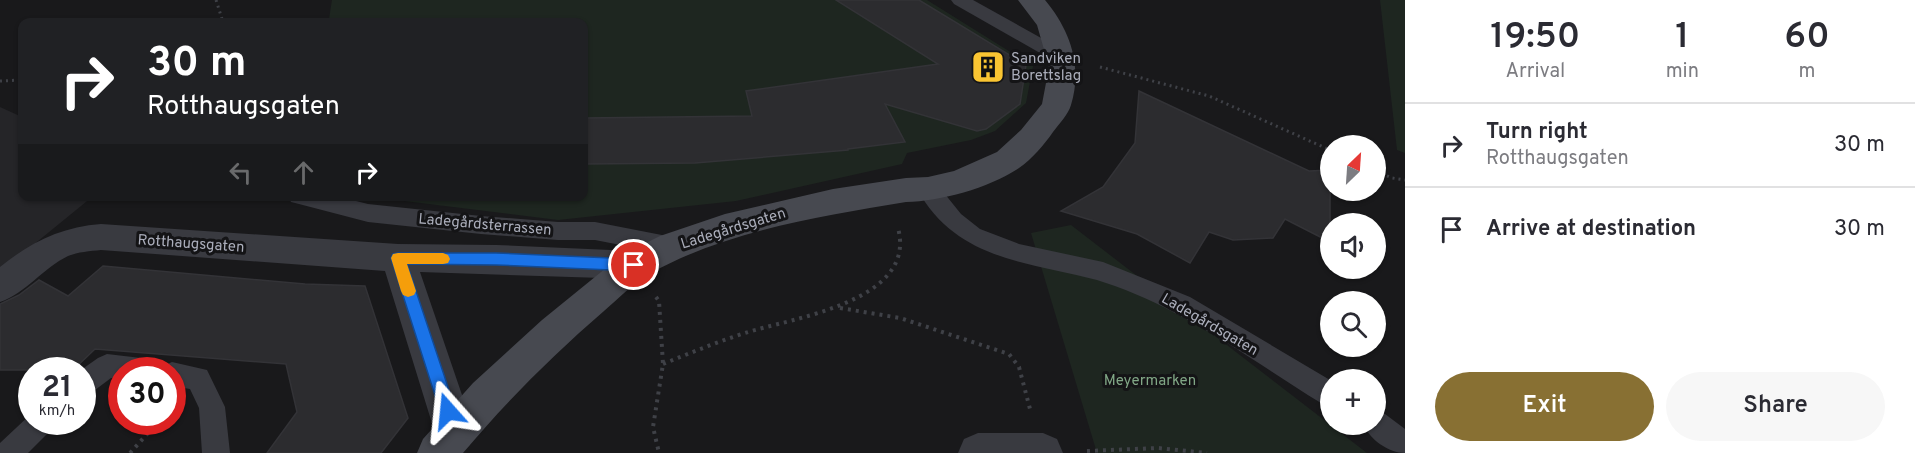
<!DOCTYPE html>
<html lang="en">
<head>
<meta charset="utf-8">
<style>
  :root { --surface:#fff; --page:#f7f7f7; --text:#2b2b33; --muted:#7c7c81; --line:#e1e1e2; --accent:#887033 }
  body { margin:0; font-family:Overpass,sans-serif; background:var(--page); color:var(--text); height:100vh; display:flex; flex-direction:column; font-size:22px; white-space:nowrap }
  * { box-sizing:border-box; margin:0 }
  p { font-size:20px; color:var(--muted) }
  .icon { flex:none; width:33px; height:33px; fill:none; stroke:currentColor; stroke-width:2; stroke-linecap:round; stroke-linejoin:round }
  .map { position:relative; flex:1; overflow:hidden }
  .side { display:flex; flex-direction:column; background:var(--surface); width:510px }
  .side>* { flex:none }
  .banner { position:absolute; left:18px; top:18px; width:570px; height:183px; border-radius:12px; box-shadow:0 2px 4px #0004; background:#202124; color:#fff; overflow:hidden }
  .needle { width:39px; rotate:25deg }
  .fabs { position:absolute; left:1320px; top:135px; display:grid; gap:12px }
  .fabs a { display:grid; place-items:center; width:66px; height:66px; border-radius:50%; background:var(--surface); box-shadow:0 2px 4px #0004; font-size:30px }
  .speed { position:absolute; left:18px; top:357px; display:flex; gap:12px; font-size:30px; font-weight:700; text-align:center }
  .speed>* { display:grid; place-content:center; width:78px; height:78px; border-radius:50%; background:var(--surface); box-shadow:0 2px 4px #0004; line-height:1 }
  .speed small { font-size:15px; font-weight:400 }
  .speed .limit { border:9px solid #d22; background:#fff; color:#111 }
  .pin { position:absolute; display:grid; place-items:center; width:51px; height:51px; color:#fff; margin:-26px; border:3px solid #fff; border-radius:50%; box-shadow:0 2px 6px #0007 }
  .me { position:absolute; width:66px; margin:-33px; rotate:342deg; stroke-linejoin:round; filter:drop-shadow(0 0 4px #0008) }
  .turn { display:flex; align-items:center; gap:21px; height:126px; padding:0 30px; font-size:27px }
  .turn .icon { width:78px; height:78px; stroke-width:2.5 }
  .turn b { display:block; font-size:42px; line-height:51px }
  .lanes { display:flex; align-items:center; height:57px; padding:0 30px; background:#0003; justify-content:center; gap:30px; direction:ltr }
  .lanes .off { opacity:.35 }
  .eta { display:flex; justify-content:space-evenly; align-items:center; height:102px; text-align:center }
  .eta b { font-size:36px; font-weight:600; line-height:42px }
  .action { display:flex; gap:12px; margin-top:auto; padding:12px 30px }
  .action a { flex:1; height:69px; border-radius:36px; background:var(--accent); color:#fff; font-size:24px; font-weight:600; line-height:69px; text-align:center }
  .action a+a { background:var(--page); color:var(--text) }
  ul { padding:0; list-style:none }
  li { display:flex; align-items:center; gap:18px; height:84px; padding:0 30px; border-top:2px solid var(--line) }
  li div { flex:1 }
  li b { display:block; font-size:22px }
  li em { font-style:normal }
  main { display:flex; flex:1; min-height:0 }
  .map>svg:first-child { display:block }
  .built { fill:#252528 }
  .green { fill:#1e2620 }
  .building { fill:#2c2c2f; stroke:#333337; stroke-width:1.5 }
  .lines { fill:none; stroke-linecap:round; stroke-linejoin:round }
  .path-far1 { stroke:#3f4147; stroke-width:3; stroke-dasharray:2 4; stroke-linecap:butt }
  .path { stroke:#3f4147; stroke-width:4; stroke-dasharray:3 5; stroke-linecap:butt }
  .lane { fill:#393a40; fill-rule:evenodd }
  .street { fill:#393a40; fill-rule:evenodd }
  .secondary { fill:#474950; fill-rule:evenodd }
  .route { fill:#1a73e8; stroke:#114b97; stroke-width:1.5 }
  .slow { fill:#f59e0b }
  .labels { text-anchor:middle; stroke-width:6; stroke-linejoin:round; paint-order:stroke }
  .poi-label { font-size:15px; fill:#abaebb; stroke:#141416; text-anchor:start }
  .street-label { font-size:15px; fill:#abaebb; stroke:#141416 }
  .park-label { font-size:15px; fill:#81a786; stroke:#141416 }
</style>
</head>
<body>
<main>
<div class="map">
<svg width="1405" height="453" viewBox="0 0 1405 453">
  <rect width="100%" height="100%" fill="#19191b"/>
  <path class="built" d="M0,107L22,117V196L92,197L0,272Z"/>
  <g class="green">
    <path d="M332,0H927L1033,66L1026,103L995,131L971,140L907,153L902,164L736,201L558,220L372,197L584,196V22H297L329,19Z"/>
    <path d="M1380,0H1405V153L1397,150Z"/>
    <path d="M1071,225L1367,453H1097L1031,233Z"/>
  </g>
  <g class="building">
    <path d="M836,0H919L1026,65L1020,104L986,129L977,131L885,104L905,142L848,149V150L695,163L584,164V118L752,116L746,91L938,64Z"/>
    <path d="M1139,91L1309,171L1330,170V242L1285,219L1273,238L1233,240L1209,232L1190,263L1137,234L1061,211L1103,187L1135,143Z"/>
    <path d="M103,266L305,284L365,286L408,418L381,453H267L297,412L286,364L95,349L73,370H0V304L19,295L39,280L68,296Z"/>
  </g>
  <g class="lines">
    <g class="path-far1">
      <path d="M216,0L223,22"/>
      <path d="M1100,67L1209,96L1330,150"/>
      <path d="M0,81L22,80"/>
      <path d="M1376,171L1392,178L1405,180"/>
    </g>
    <g class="path">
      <path d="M656,297L659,301L663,364L653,427L659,453"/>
      <path d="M840,308L900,318L1009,354L1019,367L1030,409"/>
      <path d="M663,364C690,353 717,342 745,333C791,318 918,302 898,228"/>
      <path d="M1087,451L1158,448L1207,453"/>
      <path d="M130,453L158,422"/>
    </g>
    <g class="lane">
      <path d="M951,0H973L1068,53L1070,57L1068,61L1061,63L1054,61L954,4Z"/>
      <path d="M928,181L936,183L961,214L980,229L1019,244L1103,262L1190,297L1330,380V406L1321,403C1272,373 1224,338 1173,312C1152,300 1120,287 1097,280C1027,262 956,260 917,189L920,183Z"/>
      <path d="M288,196H336L368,204L481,216L558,222H595L672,237L680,239L683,246L680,253L672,255L595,240H558L481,234L368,222L299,204L291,202Z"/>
      <path d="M107,354L141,358L150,362L154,370H122V379L111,378L91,393L82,397L81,370L98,358Z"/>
      <path d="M172,362L207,370L225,407L230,453H202L199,408L190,389L172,386V370H161L163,366Z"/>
      <path d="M1376,410L1385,414L1405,429V453C1389,453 1370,440 1363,424H1376Z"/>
      <path d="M32,413V422H54L50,431L28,453H0V443Z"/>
    </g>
    <g class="street">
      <path d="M101,224L398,244L496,245L634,251L646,255L651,265L646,275L634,279L420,272L475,433L469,446L455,452L441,446L435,433L385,271L101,250C90,251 78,252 68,256C43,268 26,293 0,302V267C31,242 61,227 101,224Z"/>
      <path d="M978,433H1043L1057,439L1063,453H958L964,439Z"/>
    </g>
    <path class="secondary" d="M1018,0H1045C1070,30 1083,66 1071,105C1068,115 1059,124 1053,132C1044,145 1032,159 1019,168C989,188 941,201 906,202C818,217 728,230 649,274C633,283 618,299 604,311C553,355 506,402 463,453H417L423,439L473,383L542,320L622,255L660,236L725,214L833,189L906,178L928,177L954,171L997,152L1021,130L1042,104L1049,67L1037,25Z"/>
  </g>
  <path class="route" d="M398,253H496L634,259L639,261L641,265L639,270L634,271L496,265L407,264L456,411L454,417L448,419L443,417L440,411L391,258L393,254Z"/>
  <path class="slow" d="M398,253H443L448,255L450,259L448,263L443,264H407L416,291L414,295L408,297L403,295L401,291L391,258L393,254Z"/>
  <defs>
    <g id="building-square" transform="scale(1.725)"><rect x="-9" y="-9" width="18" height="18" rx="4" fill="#fac532" stroke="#141416"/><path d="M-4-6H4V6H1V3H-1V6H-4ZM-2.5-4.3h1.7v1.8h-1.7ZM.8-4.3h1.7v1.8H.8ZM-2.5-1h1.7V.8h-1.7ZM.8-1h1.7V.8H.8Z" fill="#111"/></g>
  </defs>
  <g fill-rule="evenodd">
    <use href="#building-square" x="988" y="67"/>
  </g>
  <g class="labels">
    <g class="poi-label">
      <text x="1011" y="63">Sandviken<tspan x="1011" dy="17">Borettslag</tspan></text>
    </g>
    <g class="street-label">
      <text transform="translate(485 224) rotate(5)" y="5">Ladegårdsterrassen</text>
      <text transform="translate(733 228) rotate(-17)" y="5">Ladegårdsgaten</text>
      <text transform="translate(191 243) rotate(4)" y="5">Rotthaugsgaten</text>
      <text transform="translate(1210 324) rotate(30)" y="5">Ladegårdsgaten</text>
    </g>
    <g class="park-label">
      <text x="1150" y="385">Meyermarken</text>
    </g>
  </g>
</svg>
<div class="fabs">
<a><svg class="needle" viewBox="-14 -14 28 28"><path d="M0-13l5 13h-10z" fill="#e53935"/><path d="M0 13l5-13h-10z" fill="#7c7c81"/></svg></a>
<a><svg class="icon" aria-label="sound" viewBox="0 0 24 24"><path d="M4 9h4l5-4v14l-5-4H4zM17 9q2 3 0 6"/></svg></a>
<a><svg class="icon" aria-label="search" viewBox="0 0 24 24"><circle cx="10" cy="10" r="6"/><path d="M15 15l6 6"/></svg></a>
<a>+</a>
</div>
<div class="speed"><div>21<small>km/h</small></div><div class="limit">30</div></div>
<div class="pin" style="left:634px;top:265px;background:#d93025"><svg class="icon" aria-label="arrive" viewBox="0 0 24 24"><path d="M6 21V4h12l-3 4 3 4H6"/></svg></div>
<svg class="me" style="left:448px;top:411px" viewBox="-20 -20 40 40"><path d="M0-17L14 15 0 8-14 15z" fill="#1a73e8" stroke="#fff" stroke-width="4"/></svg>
<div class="banner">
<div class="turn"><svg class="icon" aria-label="right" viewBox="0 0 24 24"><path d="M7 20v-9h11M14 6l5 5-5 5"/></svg><div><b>30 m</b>Rotthaugsgaten</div></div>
<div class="lanes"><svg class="icon off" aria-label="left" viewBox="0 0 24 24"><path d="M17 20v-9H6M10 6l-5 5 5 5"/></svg><svg class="icon off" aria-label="ahead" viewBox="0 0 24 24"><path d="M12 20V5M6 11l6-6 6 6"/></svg><svg class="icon" aria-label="right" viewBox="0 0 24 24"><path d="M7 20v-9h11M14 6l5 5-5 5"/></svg></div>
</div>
</div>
<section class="side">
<div class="eta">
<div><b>19:50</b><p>Arrival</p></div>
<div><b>1</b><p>min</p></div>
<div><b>60</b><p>m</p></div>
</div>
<ul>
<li><svg class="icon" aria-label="right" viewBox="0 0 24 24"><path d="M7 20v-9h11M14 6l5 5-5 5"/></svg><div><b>Turn right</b><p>Rotthaugsgaten</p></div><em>30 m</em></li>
<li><svg class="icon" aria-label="arrive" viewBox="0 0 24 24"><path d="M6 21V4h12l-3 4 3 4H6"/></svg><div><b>Arrive at destination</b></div><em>30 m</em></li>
</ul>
<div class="action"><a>Exit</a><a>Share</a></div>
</section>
</main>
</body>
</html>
